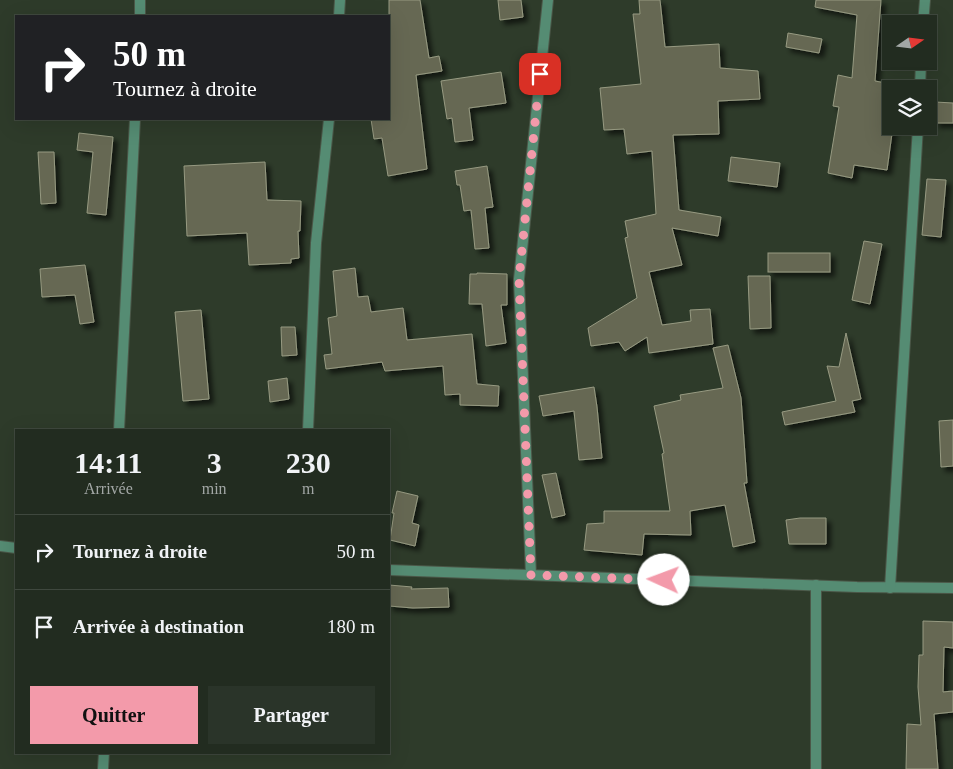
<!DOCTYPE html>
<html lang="fr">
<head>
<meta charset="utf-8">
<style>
  :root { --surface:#222c20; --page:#2a3429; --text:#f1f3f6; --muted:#a2a7a5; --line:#3f483e; --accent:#f39aaa }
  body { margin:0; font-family:Georgia,serif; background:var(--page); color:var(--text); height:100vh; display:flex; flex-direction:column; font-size:19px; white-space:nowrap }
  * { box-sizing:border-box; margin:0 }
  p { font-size:16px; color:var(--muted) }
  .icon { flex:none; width:28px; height:28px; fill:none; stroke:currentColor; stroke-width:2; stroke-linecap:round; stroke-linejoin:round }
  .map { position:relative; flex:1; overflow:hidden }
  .panel { position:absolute; left:15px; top:429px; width:375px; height:325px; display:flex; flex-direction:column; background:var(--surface); border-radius:0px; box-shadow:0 5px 20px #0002,0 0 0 1px var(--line) }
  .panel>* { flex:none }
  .banner { position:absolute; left:15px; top:15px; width:375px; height:105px; border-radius:0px; box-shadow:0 5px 20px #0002,0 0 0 1px var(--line); background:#202124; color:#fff; overflow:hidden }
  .needle { width:32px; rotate:76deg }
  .tools { position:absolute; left:882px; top:15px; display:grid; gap:10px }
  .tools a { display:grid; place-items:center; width:55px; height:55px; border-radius:0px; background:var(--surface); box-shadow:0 5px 20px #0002,0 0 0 1px var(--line); font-size:25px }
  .pin { position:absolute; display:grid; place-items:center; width:42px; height:42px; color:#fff; margin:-21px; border-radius:10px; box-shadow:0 2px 8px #0006 }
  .me { position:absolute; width:55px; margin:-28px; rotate:272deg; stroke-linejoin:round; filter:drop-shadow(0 0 4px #0008) }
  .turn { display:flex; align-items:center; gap:18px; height:105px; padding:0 15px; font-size:22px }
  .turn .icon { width:65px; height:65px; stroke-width:2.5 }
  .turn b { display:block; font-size:35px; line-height:42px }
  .eta { display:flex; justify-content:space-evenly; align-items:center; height:85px; text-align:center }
  .eta b { font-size:30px; font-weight:600; line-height:35px }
  .primary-button { display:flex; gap:10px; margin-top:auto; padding:10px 15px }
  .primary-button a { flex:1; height:58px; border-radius:0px; background:var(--accent); color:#111; font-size:20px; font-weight:600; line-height:58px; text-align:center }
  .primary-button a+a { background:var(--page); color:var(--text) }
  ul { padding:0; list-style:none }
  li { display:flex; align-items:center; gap:15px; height:75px; padding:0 15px; border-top:1px solid var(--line) }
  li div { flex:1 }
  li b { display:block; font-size:19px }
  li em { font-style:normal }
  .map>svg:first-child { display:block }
  .building { fill:#666852; stroke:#979a82; filter:url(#shadow) }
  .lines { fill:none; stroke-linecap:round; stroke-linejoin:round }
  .street-casing { stroke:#4b5748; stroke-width:12 }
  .street { stroke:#558c73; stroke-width:10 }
  .route { stroke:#f39aaa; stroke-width:9; stroke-dasharray:0 16.2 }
</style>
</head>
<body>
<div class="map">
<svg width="953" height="769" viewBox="0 0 953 769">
  <defs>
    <filter id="shadow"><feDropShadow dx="4.5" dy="4.5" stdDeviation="2.5" flood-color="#0009"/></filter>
  </defs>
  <rect width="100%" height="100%" fill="#2e3b2a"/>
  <g class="building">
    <path d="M389,0H420L429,58L439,56L442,71L416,75L427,169L388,176L382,138L374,139L371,119H389Z"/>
    <path d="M498,0H521L523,17L500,20Z"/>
    <path d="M639,0H660L665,47L719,44L720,68L758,71L760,99L718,101L719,134L673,135L679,210L721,217L718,236L672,228L682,265L649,272L662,325L691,321L690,310L710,309L713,344L649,353L647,337L625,351L619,342L591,346L588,328L637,298L625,238L628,237L625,221L656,214L652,151L627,154L624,129L604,130L600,88L641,84L633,14H640Z"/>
    <path d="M816,0H881L875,81L891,84V126H893L887,170L854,165L852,178L828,173L839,107L833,106L838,75L852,78L857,15L815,7Z"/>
    <path d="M788,33L822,39L819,53L786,47Z"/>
    <path d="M501,72L506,103L469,108L473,140L455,142L452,118L447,119L441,81Z"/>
    <path d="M935,102L953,103V123H935Z"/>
    <path d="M79,133L113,137L106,215L87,213L93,152L77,150Z"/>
    <path d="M38,152H54L56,203L41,204Z"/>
    <path d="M731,157L780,163L777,187L728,181Z"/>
    <path d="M265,162L267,200L301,201L300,231H298L299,258L291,259V263L249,265L247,233L187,236L184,166Z"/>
    <path d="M487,166L493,207L485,208L489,248L475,249L471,210L464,211L460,185H457L455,171Z"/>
    <path d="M927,179L946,180L941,237L922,235Z"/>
    <path d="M864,241L882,244L870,304L852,300Z"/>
    <rect x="768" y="253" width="62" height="19"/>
    <path d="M85,265L94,322L80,324L75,295L42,297L40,269Z"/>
    <path d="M355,268L358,297L368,296L371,312L403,308L407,340L472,334L477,384L499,386L498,406L460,405V394L445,395L443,366L385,371L382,362L326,369L324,355L332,354L328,318L337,316L333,271Z"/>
    <path d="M477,273L507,274V305H501L506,343L486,346L482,304H469L470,274H477Z"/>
    <path d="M748,276H770L771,328L750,329Z"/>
    <path d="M201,310L209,399L183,401L175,312Z"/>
    <path d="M281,327H295L297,355L282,356Z"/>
    <path d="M846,333L861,399L852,401L855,412L785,425L782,412L836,401L827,366L839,367Z"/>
    <path d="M728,345L741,398L747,483H744L755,542L733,547L725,505L690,511L691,535L644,534L642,555L584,550L587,524L604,523V511H670L662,454L664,453L654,406L681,400L680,395L723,388L713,348Z"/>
    <path d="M287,378L289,399L270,402L268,381Z"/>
    <path d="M594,387L597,407L602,458L579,460L574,411L543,416L539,396Z"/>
    <path d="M953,420V466L941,467L939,421Z"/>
    <path d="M556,473L565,515L552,518L542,475Z"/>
    <path d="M397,491L418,496L412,523L419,525L415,546L390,540L394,513H392Z"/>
    <path d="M800,518H826V544H789L786,520Z"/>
    <path d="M389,585L412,587L411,589L448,588L449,607L413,608L389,606Z"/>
    <path d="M923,621L953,622V648L944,647L943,692L953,691V712L934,714L938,769H906L907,724L921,725L918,687L919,655H923Z"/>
  </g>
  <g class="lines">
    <g class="street-casing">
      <g id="street">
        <path d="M140,16V0"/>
        <path d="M339,16L340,0"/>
        <path d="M923,24L925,0"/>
        <path d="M920,89L921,61"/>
        <path d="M119,430L135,119"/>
        <path d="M308,430L316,243L329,119"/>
        <path d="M0,546L16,548"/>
        <path d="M389,570L857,587L953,588"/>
        <path d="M531,575L519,279L548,0"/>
        <path d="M890,588L918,126"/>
        <path d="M103,769L104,752"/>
        <path d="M816,769V585"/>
      </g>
    </g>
    <use href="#street" class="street"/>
  </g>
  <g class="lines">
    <path class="route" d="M540,74L519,279L531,575L664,580"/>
  </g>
</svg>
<div class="tools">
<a><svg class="needle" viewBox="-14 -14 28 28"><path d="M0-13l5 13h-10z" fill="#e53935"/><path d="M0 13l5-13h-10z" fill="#a2a7a5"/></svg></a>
<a><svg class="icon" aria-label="layers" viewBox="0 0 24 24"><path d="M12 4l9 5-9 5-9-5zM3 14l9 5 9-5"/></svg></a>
</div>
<div class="pin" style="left:540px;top:74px;background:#d93025"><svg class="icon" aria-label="arrive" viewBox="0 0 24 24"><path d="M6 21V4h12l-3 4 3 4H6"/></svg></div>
<svg class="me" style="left:664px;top:580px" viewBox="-20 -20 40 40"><circle r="19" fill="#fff"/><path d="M0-13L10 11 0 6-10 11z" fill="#f39aaa"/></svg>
<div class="banner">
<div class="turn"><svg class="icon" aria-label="right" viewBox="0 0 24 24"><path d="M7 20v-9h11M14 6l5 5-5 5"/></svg><div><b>50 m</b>Tournez à droite</div></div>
</div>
<section class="panel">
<div class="eta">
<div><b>14:11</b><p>Arrivée</p></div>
<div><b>3</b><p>min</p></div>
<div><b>230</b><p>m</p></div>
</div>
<ul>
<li><svg class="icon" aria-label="right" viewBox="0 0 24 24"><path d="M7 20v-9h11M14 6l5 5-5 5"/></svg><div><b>Tournez à droite</b></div><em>50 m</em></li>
<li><svg class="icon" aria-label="arrive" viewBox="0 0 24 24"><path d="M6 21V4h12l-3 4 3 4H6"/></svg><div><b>Arrivée à destination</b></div><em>180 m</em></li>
</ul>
<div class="primary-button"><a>Quitter</a><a>Partager</a></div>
</section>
</div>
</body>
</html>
